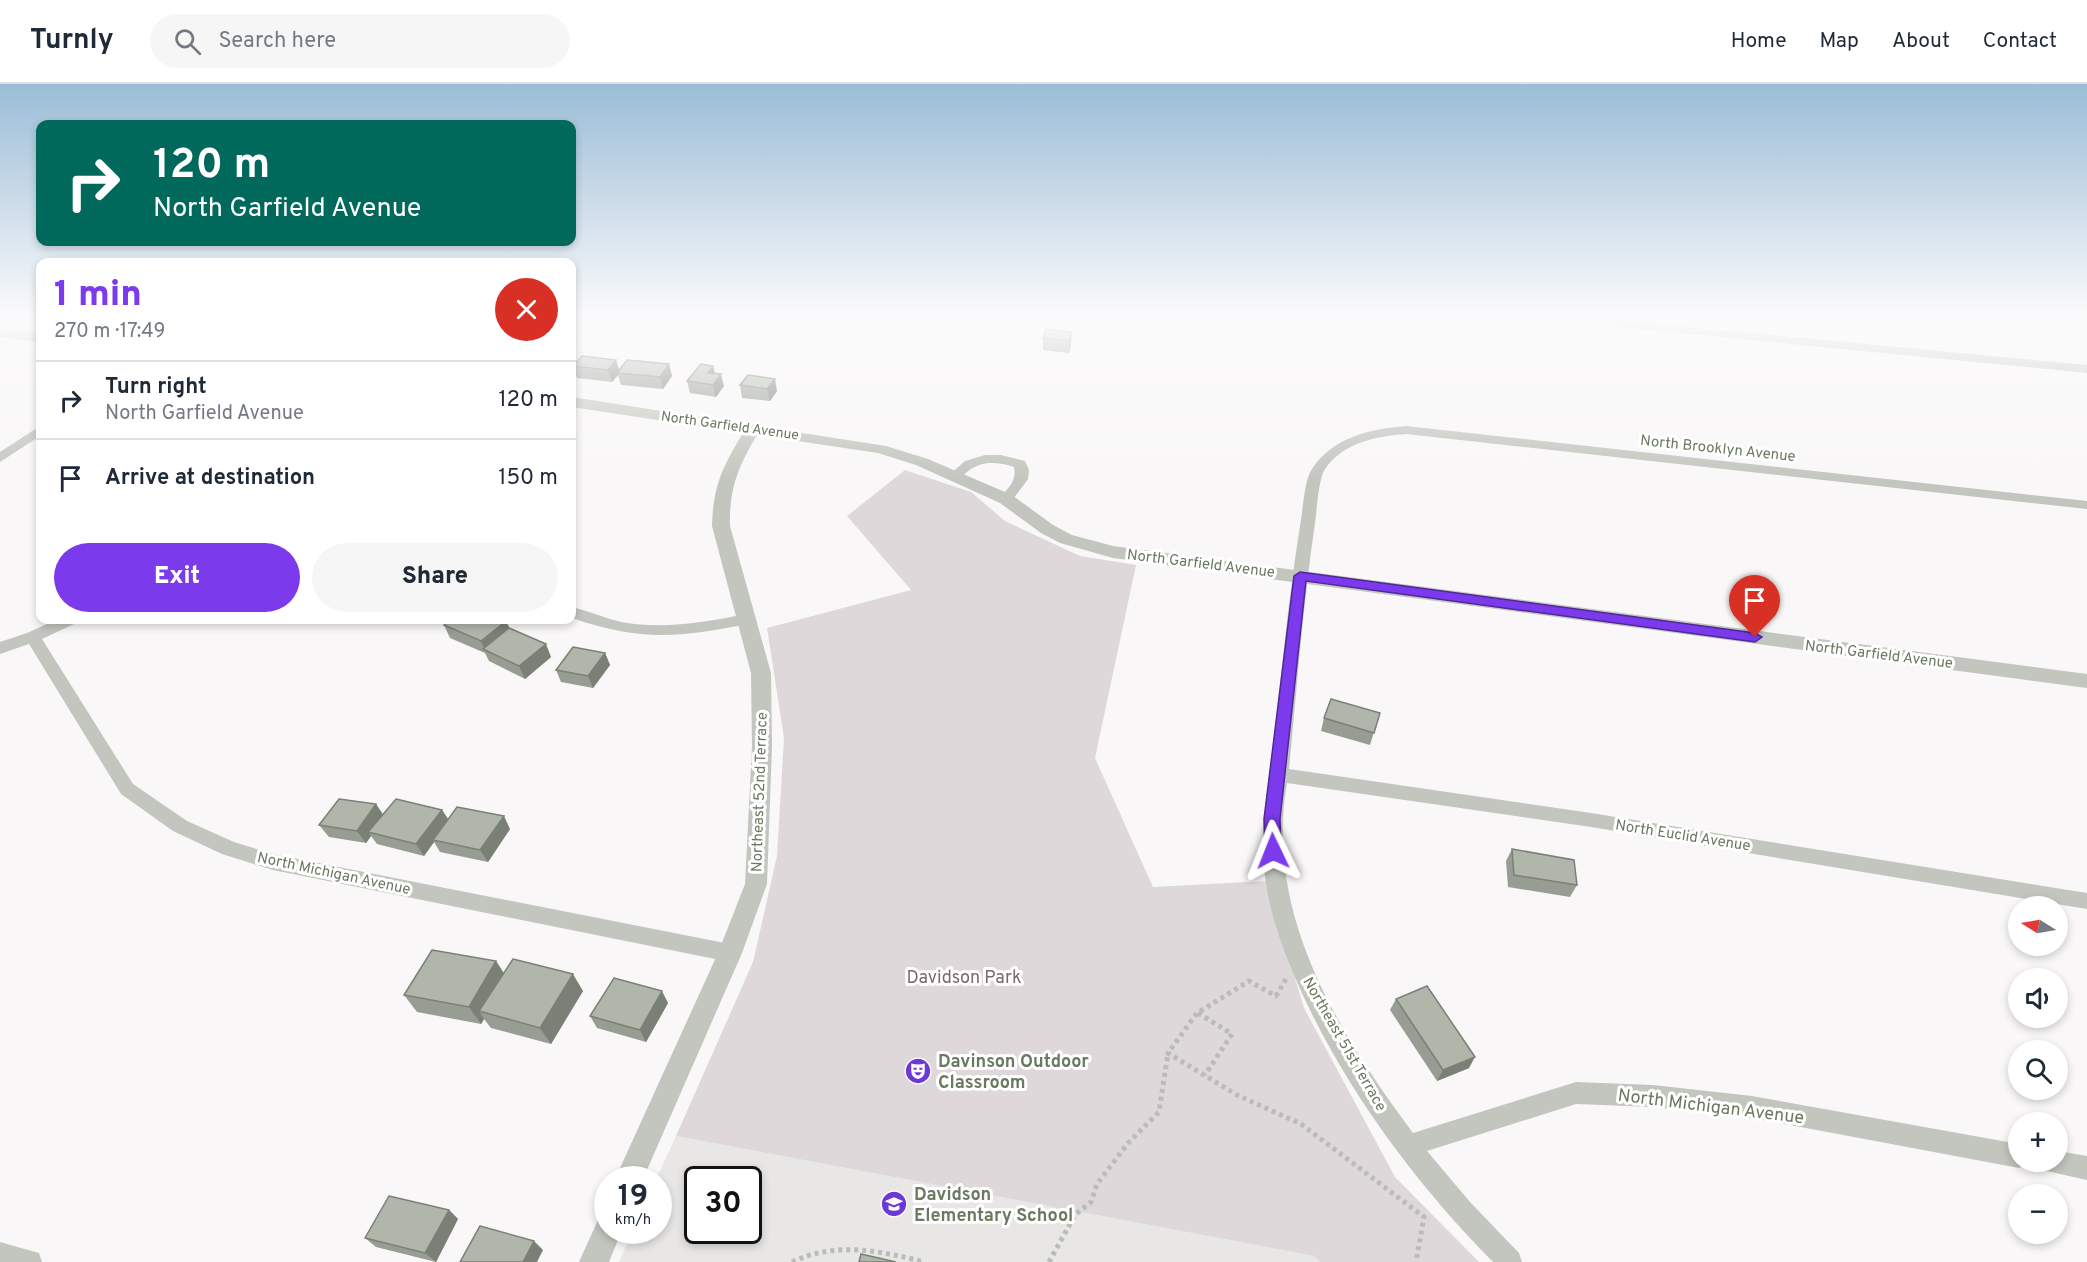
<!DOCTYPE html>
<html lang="en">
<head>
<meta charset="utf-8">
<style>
  :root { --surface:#fff; --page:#f6f6f7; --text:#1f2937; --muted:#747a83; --line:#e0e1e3; --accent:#7c3aed }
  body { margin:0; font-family:Overpass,sans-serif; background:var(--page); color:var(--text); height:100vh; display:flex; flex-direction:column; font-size:22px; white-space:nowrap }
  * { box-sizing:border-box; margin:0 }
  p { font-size:20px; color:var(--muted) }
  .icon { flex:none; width:33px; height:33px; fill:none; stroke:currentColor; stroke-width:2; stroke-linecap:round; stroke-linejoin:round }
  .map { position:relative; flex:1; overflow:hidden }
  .drawer { position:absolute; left:36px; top:174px; width:540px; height:366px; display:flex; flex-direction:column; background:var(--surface); border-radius:12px; box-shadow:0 3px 9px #0003 }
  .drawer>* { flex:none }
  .banner { position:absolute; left:36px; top:36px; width:540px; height:126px; border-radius:12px; box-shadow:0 3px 9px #0003; background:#00695c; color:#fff; overflow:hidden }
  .needle { width:39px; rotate:281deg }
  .tools { position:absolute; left:2008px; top:812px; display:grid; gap:12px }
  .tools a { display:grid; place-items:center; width:60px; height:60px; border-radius:50%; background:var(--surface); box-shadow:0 3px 9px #0003; font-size:30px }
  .speed { position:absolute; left:594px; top:1082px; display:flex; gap:12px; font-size:30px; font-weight:700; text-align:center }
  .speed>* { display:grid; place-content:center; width:78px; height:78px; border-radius:50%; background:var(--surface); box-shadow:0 3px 9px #0003; line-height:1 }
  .speed small { font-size:15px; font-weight:400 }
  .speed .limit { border:3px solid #111; border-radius:9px; background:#fff; color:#111 }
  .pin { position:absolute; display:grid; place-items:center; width:51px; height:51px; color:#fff; margin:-62px -26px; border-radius:50% 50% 50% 0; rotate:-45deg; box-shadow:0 0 6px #0007 }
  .pin .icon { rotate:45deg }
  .me { position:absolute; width:66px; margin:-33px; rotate:358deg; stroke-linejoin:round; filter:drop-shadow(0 0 4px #0008) }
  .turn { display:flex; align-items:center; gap:21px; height:126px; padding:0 18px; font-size:27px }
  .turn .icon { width:78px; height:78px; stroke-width:2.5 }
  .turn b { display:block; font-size:42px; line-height:51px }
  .round { display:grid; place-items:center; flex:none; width:63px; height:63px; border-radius:32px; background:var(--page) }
  .summary { display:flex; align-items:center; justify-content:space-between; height:102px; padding:0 18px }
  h1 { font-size:36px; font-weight:800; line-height:45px; color:var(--accent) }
  .action { display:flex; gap:12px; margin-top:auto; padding:12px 18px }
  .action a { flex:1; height:69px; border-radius:36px; background:var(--accent); color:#fff; font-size:24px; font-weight:800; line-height:69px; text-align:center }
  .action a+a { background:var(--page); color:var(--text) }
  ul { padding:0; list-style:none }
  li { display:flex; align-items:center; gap:18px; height:78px; padding:0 18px; border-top:2px solid var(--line) }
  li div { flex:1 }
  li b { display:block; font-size:22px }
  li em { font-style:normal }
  header { display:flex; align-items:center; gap:36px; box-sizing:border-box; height:84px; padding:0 30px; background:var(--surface); border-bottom:2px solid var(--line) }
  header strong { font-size:28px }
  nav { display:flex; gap:33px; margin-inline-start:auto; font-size:21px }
  .search { width:420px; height:54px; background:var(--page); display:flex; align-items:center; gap:15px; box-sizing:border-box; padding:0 21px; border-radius:33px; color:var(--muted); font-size:22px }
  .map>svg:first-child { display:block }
  .built { fill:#e8e7e6; fill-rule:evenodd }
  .green { fill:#dfd8da }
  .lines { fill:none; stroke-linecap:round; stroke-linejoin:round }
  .path { stroke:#babdb7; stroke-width:5; stroke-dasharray:4 4; stroke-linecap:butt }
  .minor { fill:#c2c6be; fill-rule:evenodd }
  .tertiary { fill:#c2c6be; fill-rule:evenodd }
  .wall { fill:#979d92 }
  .shaded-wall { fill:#7b8077 }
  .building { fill:#b0b7aa; stroke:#7b8077; stroke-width:1.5 }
  .route { fill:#7c3aed; stroke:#51269a; stroke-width:1.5 }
  .labels { text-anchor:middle; stroke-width:6; stroke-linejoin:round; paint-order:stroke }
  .far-street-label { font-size:14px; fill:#6c7961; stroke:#fff }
  .street-label { font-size:15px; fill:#6c7961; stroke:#fff }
  .near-park-label { font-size:18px; fill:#7d686b; stroke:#fff }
  .near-poi-label { font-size:18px; font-weight:bold; fill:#6c7961; stroke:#fff; text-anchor:start }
  .near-street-label { font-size:18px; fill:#6c7961; stroke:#fff }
</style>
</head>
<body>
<header>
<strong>Turnly</strong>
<div class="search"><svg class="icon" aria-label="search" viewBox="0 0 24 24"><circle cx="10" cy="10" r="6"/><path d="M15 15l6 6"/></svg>Search here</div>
<nav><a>Home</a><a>Map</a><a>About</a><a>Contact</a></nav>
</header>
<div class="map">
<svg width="2087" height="1178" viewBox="0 0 2087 1178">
  <rect width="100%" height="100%" fill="#f9f7f8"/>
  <path class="built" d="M676,1052L1314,1172L1320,1178H619L633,1146H658V1095H656ZM698,1095H748V1146H698Z"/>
  <path class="green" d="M905,386L971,408L1005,437L1080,472L1136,481L1095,674L1153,803L1266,797L1304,924L1395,1093L1479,1178H1320L1314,1172L676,1052L753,878L777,772L784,654L767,544L911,506L847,432Z"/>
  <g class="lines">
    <g class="path">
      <path d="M1286,895L1276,912L1249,897L1197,929L1168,969L1237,1011L1301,1040L1424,1133L1416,1178"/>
      <path d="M1198,929L1232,950L1205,991"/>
      <path d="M792,1178C837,1157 879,1167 925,1178"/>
      <path d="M1049,1178L1075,1131L1091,1118L1097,1100L1128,1059L1159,1028L1168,969"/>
    </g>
    <g class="minor">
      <path d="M1035,233H1070C1062,239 1043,239 1035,233Z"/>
      <path d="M1541,233H1584L2087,281V289L1547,236Z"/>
      <path d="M40,342V352L0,378V368Z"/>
      <path d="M1406,342L2087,417V425L1406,350C1376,352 1343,359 1325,385C1318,396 1317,426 1315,439C1303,521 1297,603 1289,685L1591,729L2087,809V825L1591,743L1287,699C1264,830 1338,948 1413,1049L1576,998L1653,1001L1752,1012L2019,1060V1077H2029L2027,1080L2019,1084L1752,1034L1653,1023L1576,1020L1427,1067L1470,1118L1519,1169L1522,1178H1493C1404,1088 1319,970 1278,849C1269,821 1263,792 1263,762C1263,725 1270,688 1275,651C1282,581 1289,511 1300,442C1303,427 1304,396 1312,385C1333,353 1370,345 1406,342Z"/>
      <path d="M985,371H1001L1025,377L1029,386L1028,395L1011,418H1001L999,415C1008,404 1017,398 1014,383C997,378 982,376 967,388C962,392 961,395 955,396L948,392L965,377Z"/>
      <path d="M572,523C589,527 604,534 621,538C664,546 705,538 747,530L753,531L755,535L753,539L747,540C678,554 639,557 572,534Z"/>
      <path d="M56,536H76L74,540L42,555L133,700L187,737L234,758L273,770L730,860L737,863L740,869L737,875L730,878L273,786L222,770L173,747L121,710L29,560L0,570V558L27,549Z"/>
      <path d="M2058,1067L2087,1072V1096L2038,1085L2034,1077H2058Z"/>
      <path d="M0,1158L39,1169L42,1178H0Z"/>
    </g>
    <g class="tertiary">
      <path d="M0,245L40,250V258L0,253Z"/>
      <path d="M572,313L886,362L928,375L1012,411L1053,441L1072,451L1113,462L2087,590V604L1113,474L1060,459L1041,449L1000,419L916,381L878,369L757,351C738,383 729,404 730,442L771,589L772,662L767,800L742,869L643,1095H615L718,869L745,800L752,662L751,589L712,442C713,402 723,382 743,349L572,323Z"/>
      <path d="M608,1132V1146H622L609,1178H579L598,1136Z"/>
    </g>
  </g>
  <g class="wall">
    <path d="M1072,248L1071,260L1069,269L1043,266V254Z"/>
    <path d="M669,280L672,292L663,305L621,301L618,291L612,298L577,294L573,282L619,286Z"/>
    <path d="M713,282L715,290L724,302L716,313L690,309L687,297Z"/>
    <path d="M740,301L777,307L770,317L742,314Z"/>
    <path d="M444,541L510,544L551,573L525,595L489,577L485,569L450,554Z"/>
    <path d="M605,569L610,581L593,604L561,598L556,586Z"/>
    <path d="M1380,629L1370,661L1321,647L1324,634Z"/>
    <path d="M376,720L383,730L442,726L448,735L510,745L488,778L440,768L434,758L424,772L377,760L371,752L366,759L329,753L319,741Z"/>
    <path d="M1512,765L1577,801L1570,813L1508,803L1506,777Z"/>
    <path d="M496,877L504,889L583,907L551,960L491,944L484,935L481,940L417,928L404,911Z"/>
    <path d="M1396,915L1469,984L1437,997L1390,926Z"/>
    <path d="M668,919L646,958L597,944L590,932Z"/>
    <path d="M449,1126L458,1135L436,1178L376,1163L365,1154Z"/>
  </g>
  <g class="shaded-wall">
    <path d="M1072,248L1071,260L1069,269V257Z"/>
    <path d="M616,276L620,288L617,289L618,291L612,298L608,286Z"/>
    <path d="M669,280L672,292L663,305L660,293Z"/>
    <path d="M713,282L716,294L708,289Z"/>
    <path d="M721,290L724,302L716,313L713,301Z"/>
    <path d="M775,295L777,307L770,317L767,305Z"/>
    <path d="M506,537L512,549L485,566L481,557Z"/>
    <path d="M546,560L551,573L525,595L519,582Z"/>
    <path d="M605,569L610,581L593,604L588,592Z"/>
    <path d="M376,720L384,733L368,748L371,752L366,759L357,747Z"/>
    <path d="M442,726L450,738L433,756L434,758L424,772L416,760Z"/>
    <path d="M504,732L510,745L488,778L480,766Z"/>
    <path d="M496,877L507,895L479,927L484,935L481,940L469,923Z"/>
    <path d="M573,890L583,907L551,960L540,944Z"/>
    <path d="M662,907L668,919L646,958L640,946Z"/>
    <path d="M1475,973L1469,984L1437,997L1443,986Z"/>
    <path d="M449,1126L458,1135L436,1178L425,1169Z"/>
    <path d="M534,1157L543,1166L537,1178H523Z"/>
  </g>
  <g class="building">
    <path d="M1046,245L1072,248L1069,257L1043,254Z"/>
    <path d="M582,272L616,276L608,286L573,282Z"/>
    <path d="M627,276L669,280L660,293L617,289Z"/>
    <path d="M701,280L713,282L708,289L721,290L713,301L687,297Z"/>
    <path d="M748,291L775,295L767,305L740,301Z"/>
    <path d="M451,536H504L506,537L481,557L444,541Z"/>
    <path d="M509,544L546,560L519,582L483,565Z"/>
    <path d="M573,563L605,569L588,592L556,586Z"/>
    <path d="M1331,615L1380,629L1374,649L1324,634Z"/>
    <path d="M339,715L376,720L357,747L319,741Z"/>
    <path d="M396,715L442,726L416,760L368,748Z"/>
    <path d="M457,723L504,732L480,766L433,756Z"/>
    <path d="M1512,765L1574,776L1577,801L1514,791Z"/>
    <path d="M432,866L496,877L469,923L404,911Z"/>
    <path d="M513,875L573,890L540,944L479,927Z"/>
    <path d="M614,894L662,907L640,946L590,932Z"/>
    <path d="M1427,902L1475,973L1443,986L1396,915Z"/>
    <path d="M389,1112L449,1126L425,1169L365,1154Z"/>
    <path d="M480,1142L534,1157L523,1178H460Z"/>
    <path d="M861,1170L896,1178H859Z"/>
  </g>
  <linearGradient id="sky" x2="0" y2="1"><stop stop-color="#9bbdd7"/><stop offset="0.59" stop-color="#fcfbfc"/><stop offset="1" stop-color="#fcfbfc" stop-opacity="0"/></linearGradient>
  <rect width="2087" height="398" fill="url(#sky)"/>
  <path class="route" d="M1300,488L1755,549L1762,553L1755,558L1306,497L1280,735L1281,767L1278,772L1273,774L1267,772L1265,767L1264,735L1294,492Z"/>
  <defs>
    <g id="theatre-disc" transform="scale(1.35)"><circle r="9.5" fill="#6d39d6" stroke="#fff"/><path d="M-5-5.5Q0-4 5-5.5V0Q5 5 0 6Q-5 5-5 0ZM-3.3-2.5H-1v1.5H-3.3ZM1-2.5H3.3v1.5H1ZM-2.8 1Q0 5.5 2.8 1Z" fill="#fff"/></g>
    <g id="school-disc" transform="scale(1.35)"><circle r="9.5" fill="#6d39d6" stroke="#fff"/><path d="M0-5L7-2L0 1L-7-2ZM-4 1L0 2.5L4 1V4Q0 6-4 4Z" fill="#fff"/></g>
  </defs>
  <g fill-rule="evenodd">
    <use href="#theatre-disc" x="918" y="987"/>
    <use href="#school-disc" x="894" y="1120"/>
  </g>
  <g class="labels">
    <g class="far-street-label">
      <text transform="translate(730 341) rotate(8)" y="5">North Garfield Avenue</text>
    </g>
    <g class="street-label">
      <text transform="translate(1718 364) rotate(6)" y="5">North Brooklyn Avenue</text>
      <text transform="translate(1201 479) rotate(7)" y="5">North Garfield Avenue</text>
      <text transform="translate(1879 570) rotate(7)" y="5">North Garfield Avenue</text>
      <text transform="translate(759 708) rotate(-88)" y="5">Northeast 52nd Terrace</text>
      <text transform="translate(1683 751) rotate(9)" y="5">North Euclid Avenue</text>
      <text transform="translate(334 789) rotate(12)" y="5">North Michigan Avenue</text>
      <text transform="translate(1345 960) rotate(60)" y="5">Northeast 51st Terrace</text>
    </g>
    <g class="near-park-label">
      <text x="964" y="899">Davidson Park</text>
    </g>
    <g class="near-poi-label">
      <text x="938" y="983">Davinson Outdoor<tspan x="938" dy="21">Classroom</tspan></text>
      <text x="914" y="1116">Davidson<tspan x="914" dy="21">Elementary School</tspan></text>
    </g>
    <g class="near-street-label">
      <text transform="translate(1711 1022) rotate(7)" y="6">North Michigan Avenue</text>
    </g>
  </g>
</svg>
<div class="tools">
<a><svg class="needle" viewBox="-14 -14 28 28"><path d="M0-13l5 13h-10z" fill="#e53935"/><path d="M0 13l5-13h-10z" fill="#747a83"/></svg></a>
<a><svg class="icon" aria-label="sound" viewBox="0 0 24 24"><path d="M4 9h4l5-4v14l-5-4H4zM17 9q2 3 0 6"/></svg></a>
<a><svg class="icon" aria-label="search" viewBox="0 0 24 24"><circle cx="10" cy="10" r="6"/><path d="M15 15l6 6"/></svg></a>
<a>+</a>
<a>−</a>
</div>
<div class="speed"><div>19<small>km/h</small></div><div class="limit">30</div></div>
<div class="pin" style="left:1755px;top:553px;background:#d93025"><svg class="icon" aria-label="arrive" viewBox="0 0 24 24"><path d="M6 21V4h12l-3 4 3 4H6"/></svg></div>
<svg class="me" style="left:1273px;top:767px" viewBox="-20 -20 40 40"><path d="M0-17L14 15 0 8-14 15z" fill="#7c3aed" stroke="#fff" stroke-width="4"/></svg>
<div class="banner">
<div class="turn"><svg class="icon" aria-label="right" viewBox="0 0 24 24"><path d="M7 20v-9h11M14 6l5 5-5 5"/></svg><div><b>120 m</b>North Garfield Avenue</div></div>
</div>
<section class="drawer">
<div class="summary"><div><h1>1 min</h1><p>270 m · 17:49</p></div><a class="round" style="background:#d93025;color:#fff"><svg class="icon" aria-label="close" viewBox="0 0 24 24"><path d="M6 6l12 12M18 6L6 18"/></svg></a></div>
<ul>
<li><svg class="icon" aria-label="right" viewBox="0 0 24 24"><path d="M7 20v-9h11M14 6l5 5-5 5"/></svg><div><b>Turn right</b><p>North Garfield Avenue</p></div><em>120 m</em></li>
<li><svg class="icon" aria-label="arrive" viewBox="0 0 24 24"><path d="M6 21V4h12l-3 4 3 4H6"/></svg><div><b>Arrive at destination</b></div><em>150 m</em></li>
</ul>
<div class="action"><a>Exit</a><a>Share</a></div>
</section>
</div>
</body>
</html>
